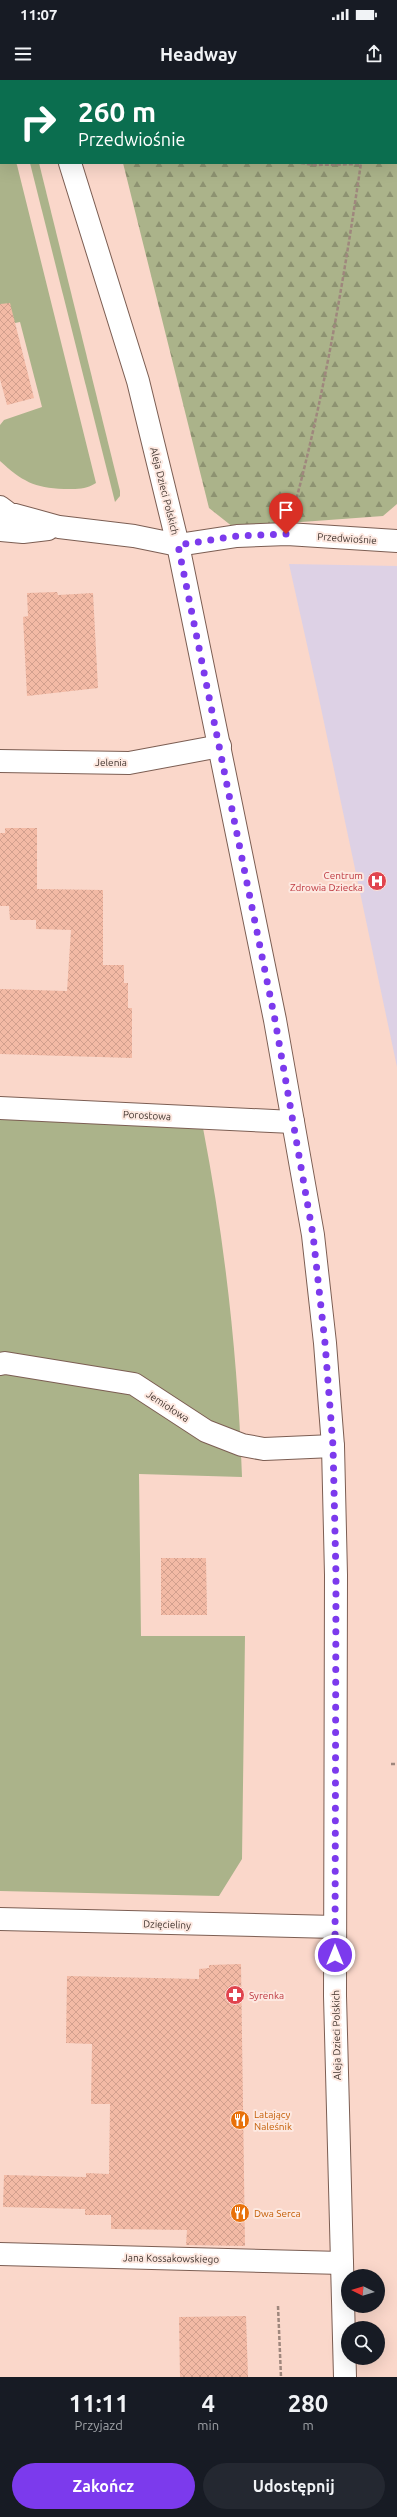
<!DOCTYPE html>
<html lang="pl">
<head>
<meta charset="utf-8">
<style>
  :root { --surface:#171b24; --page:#242831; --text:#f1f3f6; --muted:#9ea1a6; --accent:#7c3aed }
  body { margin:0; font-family:Ubuntu,sans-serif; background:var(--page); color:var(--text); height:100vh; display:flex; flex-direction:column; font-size:15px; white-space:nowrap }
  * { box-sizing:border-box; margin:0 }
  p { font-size:13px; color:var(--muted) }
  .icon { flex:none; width:22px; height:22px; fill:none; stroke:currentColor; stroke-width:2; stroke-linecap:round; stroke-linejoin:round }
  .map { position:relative; height:2297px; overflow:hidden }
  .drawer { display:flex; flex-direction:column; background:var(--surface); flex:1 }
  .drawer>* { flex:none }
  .banner { position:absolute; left:0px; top:0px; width:397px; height:84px; box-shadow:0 4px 16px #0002; background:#0b6e4f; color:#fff; overflow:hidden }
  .needle { width:26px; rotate:275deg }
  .controls { position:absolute; left:341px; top:2189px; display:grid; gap:8px }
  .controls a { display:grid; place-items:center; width:44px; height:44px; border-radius:50%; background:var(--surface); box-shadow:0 4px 16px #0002; font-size:20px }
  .pin { position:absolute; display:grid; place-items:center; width:34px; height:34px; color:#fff; margin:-41px -17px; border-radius:50% 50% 50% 0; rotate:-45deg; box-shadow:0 0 4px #0007 }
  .pin .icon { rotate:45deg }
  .me { position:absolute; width:44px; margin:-22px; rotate:0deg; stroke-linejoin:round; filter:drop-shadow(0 0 3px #0008) }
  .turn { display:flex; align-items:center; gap:14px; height:84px; padding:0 12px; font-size:18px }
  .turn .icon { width:52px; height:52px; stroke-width:2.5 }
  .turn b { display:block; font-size:28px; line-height:34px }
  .eta { display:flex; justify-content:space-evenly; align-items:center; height:68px; text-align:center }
  .eta b { font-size:24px; font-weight:700; line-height:28px }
  .primary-button { display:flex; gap:8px; margin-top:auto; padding:8px 12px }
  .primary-button a { flex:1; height:46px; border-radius:24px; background:var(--accent); color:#fff; font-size:16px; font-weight:700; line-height:46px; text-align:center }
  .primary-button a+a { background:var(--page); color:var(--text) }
  .status { display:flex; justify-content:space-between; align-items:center; height:28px; padding:0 20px; background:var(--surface); direction:ltr }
  .status svg { height:11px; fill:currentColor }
  header { display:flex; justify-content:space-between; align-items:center; height:52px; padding:0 12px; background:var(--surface); font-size:18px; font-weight:700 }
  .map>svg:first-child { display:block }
  .medical { fill:#ddd1e5 }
  .grass { fill:#abb38a }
  .forest { fill:url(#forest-firs) }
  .building { fill:url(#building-cross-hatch) }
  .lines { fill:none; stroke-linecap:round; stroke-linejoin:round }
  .minor-casing { stroke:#7c5e53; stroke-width:24 }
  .path { stroke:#9f877d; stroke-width:2.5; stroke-dasharray:4 2; stroke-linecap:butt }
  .minor { stroke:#fff; stroke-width:22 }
  .route { stroke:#7c3aed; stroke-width:7; stroke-dasharray:0 12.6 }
  .labels { text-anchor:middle; stroke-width:4; stroke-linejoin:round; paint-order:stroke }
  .street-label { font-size:10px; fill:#41342e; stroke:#fde8e0 }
  .health-label { font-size:10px; fill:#be3a42; stroke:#fde8e0; text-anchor:end }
  .food-label { font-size:10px; fill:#c56008; stroke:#fde8e0; text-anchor:start }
</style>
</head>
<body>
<div class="status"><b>11:07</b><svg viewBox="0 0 49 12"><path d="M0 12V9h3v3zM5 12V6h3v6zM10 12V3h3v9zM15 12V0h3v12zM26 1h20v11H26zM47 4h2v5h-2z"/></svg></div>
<header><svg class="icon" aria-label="menu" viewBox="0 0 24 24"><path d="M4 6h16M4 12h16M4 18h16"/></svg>Headway<svg class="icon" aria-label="share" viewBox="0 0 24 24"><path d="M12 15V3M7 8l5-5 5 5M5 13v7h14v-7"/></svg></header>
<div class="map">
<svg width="397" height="2297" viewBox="0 0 397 2297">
  <defs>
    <pattern id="forest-firs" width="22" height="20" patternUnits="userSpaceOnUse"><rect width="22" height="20" fill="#abb38a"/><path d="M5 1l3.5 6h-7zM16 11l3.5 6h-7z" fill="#8d9271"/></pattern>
    <pattern id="building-cross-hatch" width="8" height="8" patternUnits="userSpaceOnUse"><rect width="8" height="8" fill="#f3baa5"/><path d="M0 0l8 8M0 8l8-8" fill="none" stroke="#d2a08e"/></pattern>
  </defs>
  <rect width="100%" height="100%" fill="#fad7ca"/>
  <path class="medical" d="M289,484L397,486V987L318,614Z"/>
  <g class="grass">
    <path d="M0,61L1,83H16L17,85L96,403C85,410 77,409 64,409C34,408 22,401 0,381V345L4,340L42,327L20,242L0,246Z"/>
    <path d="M30,83H39L120,411V416L115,422Z"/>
    <path d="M0,1039L203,1048C225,1162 238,1280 242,1397L139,1394L141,1556H245L242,1779L219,1816L0,1811Z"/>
  </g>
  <path class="forest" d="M102,0H397V424L383,436L233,447L209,428L123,83H396V1Z"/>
  <g class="building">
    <path d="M10,223L34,318L7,325L0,299V224Z"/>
    <path d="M57,512L58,515L93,513L98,608L27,616L23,537L28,536L27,513Z"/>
    <path d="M5,748H37V809L103,810V885H124V903H128V928H132V978L0,974V909L67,911L71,850L36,849V840H10L9,826H0V753H5Z"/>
    <path d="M161,1478H206L207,1535H161Z"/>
    <path d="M241,1884L245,2166L186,2165L187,2150L111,2149V2135H85V2129L3,2127L4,2095L86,2097V2093L109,2094L110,2024H91L92,1964L66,1963L67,1896L199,1899V1889L209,1888V1885Z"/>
    <path d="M246,2236L248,2297H180L179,2237Z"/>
  </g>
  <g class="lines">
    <g class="minor-casing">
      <g id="minor">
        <path d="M45,0V1"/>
        <path d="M0,37H1"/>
        <path d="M70,83L138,301L178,465L275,940L313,1155L325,1263L333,1366L336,1495L335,1916L345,2297"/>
        <path d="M0,427L8,433L59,447L134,456L178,465L237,456L287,454L397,461"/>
        <path d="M0,450L23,452L48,449"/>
        <path d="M0,681L129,683L220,666"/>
        <path d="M0,1028L293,1042"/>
        <path d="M0,1284L5,1283L134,1304L206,1351L242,1365L264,1369L333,1366"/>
        <path d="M0,1839L335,1847"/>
        <path d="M0,2174L342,2183"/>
      </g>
    </g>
    <g class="path">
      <path d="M373,1V0"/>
      <path d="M301,83L314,85L361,84"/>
      <path d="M295,424C325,312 344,198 361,83"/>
      <path d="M391,1684H397"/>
      <path d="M264,1913L282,1915"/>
      <path d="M278,2226L281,2297"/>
    </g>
    <use href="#minor" class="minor"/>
  </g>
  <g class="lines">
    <path class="route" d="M286,454L237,456L178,465L275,940L313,1155L325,1263L333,1366L336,1496L335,1875"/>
  </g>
  <defs>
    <g id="hospital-disc" transform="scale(1)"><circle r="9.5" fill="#e0444e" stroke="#fde8e0"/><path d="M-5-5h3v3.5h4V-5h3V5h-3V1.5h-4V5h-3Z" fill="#fff"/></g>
    <g id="pharmacy-disc" transform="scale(1)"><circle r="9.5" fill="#e0444e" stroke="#fde8e0"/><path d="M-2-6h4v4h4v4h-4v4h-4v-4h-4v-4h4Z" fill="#fff"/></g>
    <g id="restaurant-disc" transform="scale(1)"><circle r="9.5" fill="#e8710a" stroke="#fde8e0"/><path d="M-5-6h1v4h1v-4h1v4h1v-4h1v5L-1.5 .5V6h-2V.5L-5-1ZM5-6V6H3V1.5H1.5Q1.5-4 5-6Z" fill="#fff"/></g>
  </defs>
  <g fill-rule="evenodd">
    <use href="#hospital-disc" x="377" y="801"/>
    <use href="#pharmacy-disc" x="235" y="1915"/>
    <use href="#restaurant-disc" x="240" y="2040"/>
    <use href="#restaurant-disc" x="240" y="2133"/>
  </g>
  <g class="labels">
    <g class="street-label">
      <text transform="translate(165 411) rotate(76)" y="4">Aleja Dzieci Polskich</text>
      <text transform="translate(347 458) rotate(4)" y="4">Przedwiośnie</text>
      <text x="111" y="686">Jelenia</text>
      <text transform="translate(147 1035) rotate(3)" y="4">Porostowa</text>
      <text transform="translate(168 1326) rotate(33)" y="4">Jemiołowa</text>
      <text transform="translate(167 1844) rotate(2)" y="4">Dzięcieliny</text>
      <text transform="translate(336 1955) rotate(-91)" y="4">Aleja Dzieci Polskich</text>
      <text transform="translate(171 2178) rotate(1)" y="4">Jana Kossakowskiego</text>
    </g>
    <g class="health-label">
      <text x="363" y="799">Centrum<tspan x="363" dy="12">Zdrowia Dziecka</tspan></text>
      <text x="249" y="1919" text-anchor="start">Syrenka</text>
    </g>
    <g class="food-label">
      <text x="254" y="2038">Latający<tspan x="254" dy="12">Naleśnik</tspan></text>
      <text x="254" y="2137">Dwa Serca</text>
    </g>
  </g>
</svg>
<div class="controls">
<a><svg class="needle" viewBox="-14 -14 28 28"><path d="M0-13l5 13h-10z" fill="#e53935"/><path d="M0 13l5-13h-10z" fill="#9ea1a6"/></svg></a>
<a><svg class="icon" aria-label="search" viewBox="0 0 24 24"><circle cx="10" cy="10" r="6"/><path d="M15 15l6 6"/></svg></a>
</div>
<div class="pin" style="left:286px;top:454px;background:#d93025"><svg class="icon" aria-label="arrive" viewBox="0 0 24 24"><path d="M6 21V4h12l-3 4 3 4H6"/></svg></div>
<svg class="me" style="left:335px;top:1875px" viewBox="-20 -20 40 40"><circle r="17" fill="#7c3aed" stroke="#fff" stroke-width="3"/><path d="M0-11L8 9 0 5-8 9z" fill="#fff"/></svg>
<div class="banner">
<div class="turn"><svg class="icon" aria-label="right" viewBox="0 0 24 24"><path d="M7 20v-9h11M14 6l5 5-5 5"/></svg><div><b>260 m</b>Przedwiośnie</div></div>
</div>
</div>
<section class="drawer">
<div class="eta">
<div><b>11:11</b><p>Przyjazd</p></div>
<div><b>4</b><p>min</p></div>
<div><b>280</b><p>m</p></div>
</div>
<div class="primary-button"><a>Zakończ</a><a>Udostępnij</a></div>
</section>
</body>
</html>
